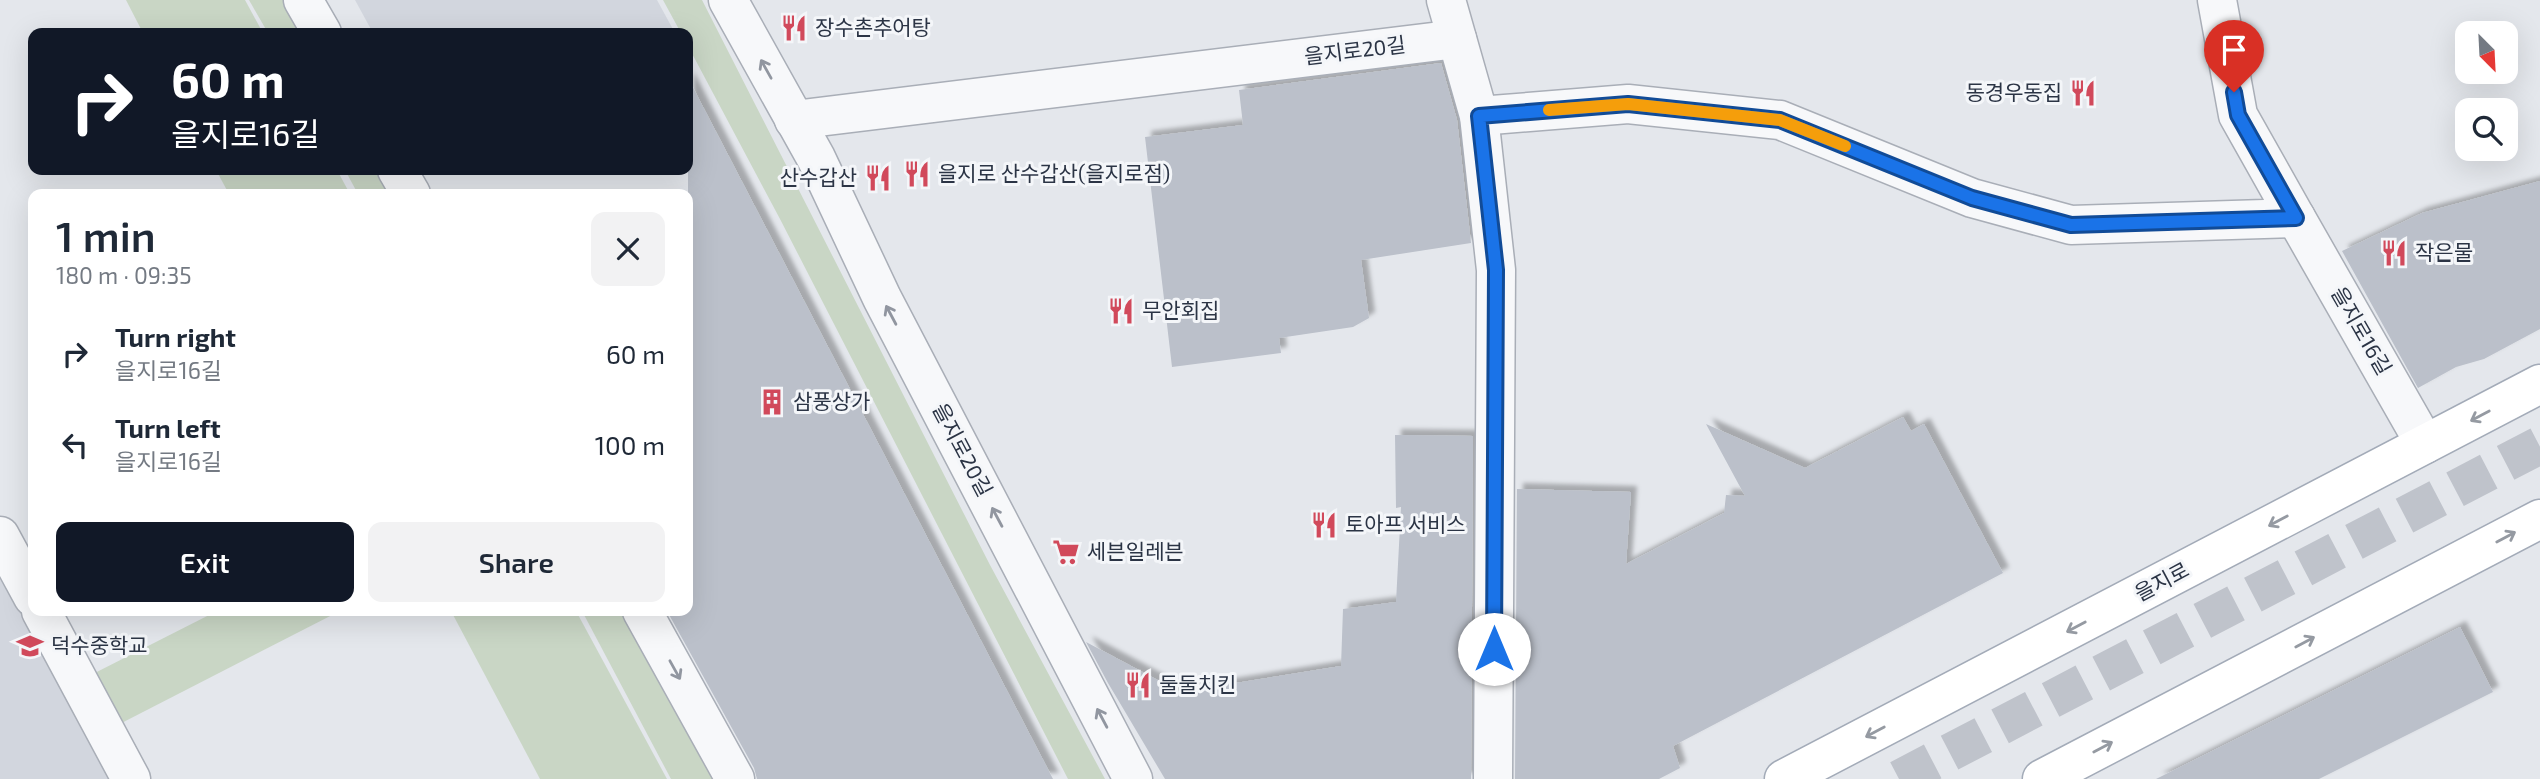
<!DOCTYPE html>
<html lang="en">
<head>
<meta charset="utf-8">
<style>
  :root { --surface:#fff; --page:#f2f2f3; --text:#1f2937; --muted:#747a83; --accent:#111827 }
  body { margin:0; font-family:"Exo 2","Noto Sans KR",sans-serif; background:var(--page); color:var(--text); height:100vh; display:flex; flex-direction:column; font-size:26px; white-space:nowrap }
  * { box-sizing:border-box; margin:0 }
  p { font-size:23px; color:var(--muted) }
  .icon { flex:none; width:38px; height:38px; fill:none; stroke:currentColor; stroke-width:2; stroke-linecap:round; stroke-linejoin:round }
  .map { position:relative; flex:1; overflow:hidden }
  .side { position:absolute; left:28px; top:189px; width:665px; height:427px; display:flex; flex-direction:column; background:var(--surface); border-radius:14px; box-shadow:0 7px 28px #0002 }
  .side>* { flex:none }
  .guide { position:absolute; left:28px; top:28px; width:665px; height:147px; border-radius:14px; box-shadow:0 7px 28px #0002; background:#111827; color:#fff; overflow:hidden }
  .needle { width:46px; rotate:156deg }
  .controls { position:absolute; left:2455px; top:21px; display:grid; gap:14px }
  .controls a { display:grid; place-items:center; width:63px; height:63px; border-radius:14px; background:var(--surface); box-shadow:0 7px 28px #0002; font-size:35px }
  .pin { position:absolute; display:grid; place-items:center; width:60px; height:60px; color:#fff; margin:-72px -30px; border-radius:50% 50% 50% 0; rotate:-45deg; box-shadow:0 0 7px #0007 }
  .pin .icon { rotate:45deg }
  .me { position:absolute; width:77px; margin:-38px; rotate:0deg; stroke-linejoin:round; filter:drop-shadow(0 0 5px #0008) }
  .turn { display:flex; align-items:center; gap:24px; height:147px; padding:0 28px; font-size:32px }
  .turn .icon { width:91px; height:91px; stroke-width:2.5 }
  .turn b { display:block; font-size:49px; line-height:60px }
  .round { display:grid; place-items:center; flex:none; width:74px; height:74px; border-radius:14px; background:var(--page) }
  .head { display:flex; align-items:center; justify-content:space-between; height:119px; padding:0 28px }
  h1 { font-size:42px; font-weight:600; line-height:52px }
  .button { display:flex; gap:14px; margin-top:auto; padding:14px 28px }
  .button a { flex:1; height:80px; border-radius:14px; background:var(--accent); color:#fff; font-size:28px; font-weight:600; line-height:80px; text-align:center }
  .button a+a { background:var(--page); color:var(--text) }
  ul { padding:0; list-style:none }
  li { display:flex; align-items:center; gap:21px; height:91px; padding:0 28px }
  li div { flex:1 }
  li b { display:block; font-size:26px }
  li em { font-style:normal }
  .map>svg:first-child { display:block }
  .built { fill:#d2d6de }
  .green { fill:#c9d6c5 }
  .building { fill:#bbc0ca; filter:url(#shadow) }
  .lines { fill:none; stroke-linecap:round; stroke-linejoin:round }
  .pedestrian-tunnel { stroke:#bfc3cb; stroke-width:38; stroke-dasharray:38 19; stroke-linecap:butt }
  .minor-casing { stroke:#a9aeb7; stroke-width:41 }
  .primary-casing { stroke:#a3abb8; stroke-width:41 }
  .minor { stroke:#f7f8fa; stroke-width:38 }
  .primary { stroke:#fff; stroke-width:38 }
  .oneway { stroke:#9196a0 }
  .oneway2 { stroke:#959aa2 }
  .route-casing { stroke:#114b97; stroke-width:18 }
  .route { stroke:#1a73e8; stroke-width:12 }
  .slow { stroke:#f59e0b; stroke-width:12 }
  .labels { text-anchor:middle; stroke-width:6; stroke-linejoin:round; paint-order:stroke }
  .poi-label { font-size:21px; fill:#2b3445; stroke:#f4f6f9; text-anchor:start }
  .street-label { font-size:21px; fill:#2b3445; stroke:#f4f6f9 }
</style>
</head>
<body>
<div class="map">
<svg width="2540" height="779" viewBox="0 0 2540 779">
  <defs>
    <filter id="shadow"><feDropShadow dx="6" dy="-6" stdDeviation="2" flood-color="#0004"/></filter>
  </defs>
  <rect width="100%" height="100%" fill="#e4e7ec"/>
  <g class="built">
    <path d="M355,0H657L675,33H373Z"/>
    <path d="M0,536L131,779H0Z"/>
  </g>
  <g class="green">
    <path d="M126,0H245L263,33H143Z"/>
    <path d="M249,0H286L304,33H268Z"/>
    <path d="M663,0H702L990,565L1105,779H1068L780,219L688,46V33H681Z"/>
    <path d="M216,170H337L350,194H229Z"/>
    <path d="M345,170H382L395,194H358Z"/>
    <path d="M217,611H340L106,731L79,681Z"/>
    <path d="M451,611H576L667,779H540Z"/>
    <path d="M582,611H629L722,779H671Z"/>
  </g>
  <g class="building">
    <path d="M1441,63L1457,120L1471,243L1361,260L1369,318L1353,327L1279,338L1281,353L1172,367L1145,137L1243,125L1239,90Z"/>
    <path d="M688,78L1053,779H757L754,768L667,611H688Z"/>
    <path d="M2540,181V329L2484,359L2456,367L2418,388L2342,251L2422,213Z"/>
    <path d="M1903,417L1911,431L1924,424L2003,573L1673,746L1680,768L1659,779H1515L1517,489L1631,492L1626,564L1724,513L1726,495L1745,496L1706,424L1805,468Z"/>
    <path d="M1395,435L1473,436L1471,779H1165L1108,683L1086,642L1180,692L1341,666L1343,609L1396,602L1401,507L1396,508Z"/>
    <path d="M2460,627L2493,692L2319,779H2156Z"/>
  </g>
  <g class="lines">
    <path class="pedestrian-tunnel" d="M1899,779L2540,445"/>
    <g class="minor-casing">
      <g id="minor">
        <path d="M303,0L322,33"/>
        <path d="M728,0L816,158L882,298L1133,779"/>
        <path d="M1446,0L1479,116L1496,270L1493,779"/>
        <path d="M1479,116L1628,104L1780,120L1972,198L2071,225L2296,218L2238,115L2217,0"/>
        <path d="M794,120L1457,39"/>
        <path d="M397,170L411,194"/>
        <path d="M2296,218L2425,444"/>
        <path d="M0,536L33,597"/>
        <path d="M41,611L131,779"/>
        <path d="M642,611L735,779"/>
      </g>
    </g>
    <g class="primary-casing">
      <g id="primary">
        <path d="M1784,779L2540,384"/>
        <path d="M2042,779L2540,519"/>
      </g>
    </g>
    <use href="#minor" class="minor"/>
    <use href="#primary" class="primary"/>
  </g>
  <defs><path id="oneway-shaft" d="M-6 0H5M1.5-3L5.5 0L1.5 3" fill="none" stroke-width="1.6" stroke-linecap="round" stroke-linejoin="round" transform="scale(1.75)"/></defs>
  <g class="oneway">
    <use href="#oneway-shaft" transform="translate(766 69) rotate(-119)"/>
    <use href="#oneway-shaft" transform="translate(891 315) rotate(-118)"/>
    <use href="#oneway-shaft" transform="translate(997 517) rotate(-118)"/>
    <use href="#oneway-shaft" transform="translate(675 670) rotate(61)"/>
    <use href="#oneway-shaft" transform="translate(1102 718) rotate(-118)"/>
  </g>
  <g class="oneway2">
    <use href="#oneway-shaft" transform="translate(2480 416) rotate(152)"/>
    <use href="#oneway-shaft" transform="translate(2278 521) rotate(152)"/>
    <use href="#oneway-shaft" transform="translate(2506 537) rotate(-28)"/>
    <use href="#oneway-shaft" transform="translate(2076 627) rotate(152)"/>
    <use href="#oneway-shaft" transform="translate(2305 642) rotate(-28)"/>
    <use href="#oneway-shaft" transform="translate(1875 732) rotate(152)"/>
    <use href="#oneway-shaft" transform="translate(2103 747) rotate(-28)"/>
  </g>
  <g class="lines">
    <g class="route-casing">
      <path id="route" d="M1494,649L1496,270L1479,116L1628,104L1780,120L1972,198L2071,225L2296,218L2238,115L2234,92"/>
    </g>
    <use href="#route" class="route"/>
    <path class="slow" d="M1549,110L1628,104L1780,120L1845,146"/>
  </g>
  <defs>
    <g id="restaurant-bare" transform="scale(2.1)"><path d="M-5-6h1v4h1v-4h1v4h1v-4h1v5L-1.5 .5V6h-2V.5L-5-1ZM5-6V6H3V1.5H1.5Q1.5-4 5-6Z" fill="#d1495b" stroke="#f4f6f9" stroke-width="2.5" paint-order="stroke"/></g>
    <g id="building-bare" transform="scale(2.1)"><path d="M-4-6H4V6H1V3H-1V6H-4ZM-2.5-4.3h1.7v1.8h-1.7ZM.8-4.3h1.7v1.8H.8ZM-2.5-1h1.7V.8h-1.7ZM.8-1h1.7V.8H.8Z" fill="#d1495b" stroke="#f4f6f9" stroke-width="2.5" paint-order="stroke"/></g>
    <g id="supermarket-bare" transform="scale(2.1)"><path d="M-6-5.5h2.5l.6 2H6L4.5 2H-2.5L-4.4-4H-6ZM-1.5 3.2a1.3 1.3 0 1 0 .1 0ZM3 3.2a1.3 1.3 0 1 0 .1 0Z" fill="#d1495b" stroke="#f4f6f9" stroke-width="2.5" paint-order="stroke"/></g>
    <g id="school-bare" transform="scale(2.1)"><path d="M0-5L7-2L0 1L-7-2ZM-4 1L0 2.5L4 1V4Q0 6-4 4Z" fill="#d1495b" stroke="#f4f6f9" stroke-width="2.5" paint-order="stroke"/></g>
  </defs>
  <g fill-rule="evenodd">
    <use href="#restaurant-bare" x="794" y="28"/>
    <use href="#restaurant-bare" x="2083" y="93"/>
    <use href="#restaurant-bare" x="917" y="174"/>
    <use href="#restaurant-bare" x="878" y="178"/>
    <use href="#restaurant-bare" x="2394" y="253"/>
    <use href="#restaurant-bare" x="1121" y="311"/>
    <use href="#building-bare" x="772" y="402"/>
    <use href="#restaurant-bare" x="1324" y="525"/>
    <use href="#supermarket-bare" x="1066" y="552"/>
    <use href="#school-bare" x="30" y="646"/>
    <use href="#restaurant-bare" x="1138" y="685"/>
  </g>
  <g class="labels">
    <g class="poi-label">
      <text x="815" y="35">장수촌추어탕</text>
      <text x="2062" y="100" text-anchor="end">동경우동집</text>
      <text x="938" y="181">을지로 산수갑산(을지로점)</text>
      <text x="857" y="185" text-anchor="end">산수갑산</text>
      <text x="2415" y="260">작은물</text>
      <text x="1142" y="318">무안회집</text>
      <text x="793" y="409">삼풍상가</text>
      <text x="1345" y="532">토아프 서비스</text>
      <text x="1087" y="559">세븐일레븐</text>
      <text x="51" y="653">덕수중학교</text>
      <text x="1159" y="692">둘둘치킨</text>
    </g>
    <g class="street-label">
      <text transform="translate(1355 51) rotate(-7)" y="7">을지로20길</text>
      <text transform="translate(2361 331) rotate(60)" y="7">을지로16길</text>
      <text transform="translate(962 450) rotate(62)" y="7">을지로20길</text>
      <text transform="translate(2162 582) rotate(-28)" y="7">을지로</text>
    </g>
  </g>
</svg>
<div class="controls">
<a><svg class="needle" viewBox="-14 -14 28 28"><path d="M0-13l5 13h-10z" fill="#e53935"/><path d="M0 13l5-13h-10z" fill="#747a83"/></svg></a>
<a><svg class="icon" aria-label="search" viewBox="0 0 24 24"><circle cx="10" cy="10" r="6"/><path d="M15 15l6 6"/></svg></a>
</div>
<div class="pin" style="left:2234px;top:92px;background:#d93025"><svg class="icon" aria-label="arrive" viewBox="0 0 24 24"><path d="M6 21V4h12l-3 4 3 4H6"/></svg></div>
<svg class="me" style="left:1494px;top:649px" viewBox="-20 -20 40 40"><circle r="19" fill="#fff"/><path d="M0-13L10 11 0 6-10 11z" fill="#1a73e8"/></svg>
<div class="guide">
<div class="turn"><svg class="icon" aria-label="right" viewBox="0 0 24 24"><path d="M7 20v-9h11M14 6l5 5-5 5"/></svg><div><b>60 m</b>을지로16길</div></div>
</div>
<section class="side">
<div class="head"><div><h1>1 min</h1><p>180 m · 09:35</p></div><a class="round"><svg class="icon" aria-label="close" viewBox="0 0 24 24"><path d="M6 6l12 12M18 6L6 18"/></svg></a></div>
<ul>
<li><svg class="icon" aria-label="right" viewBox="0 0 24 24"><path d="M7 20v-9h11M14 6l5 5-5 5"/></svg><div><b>Turn right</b><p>을지로16길</p></div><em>60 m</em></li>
<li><svg class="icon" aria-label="left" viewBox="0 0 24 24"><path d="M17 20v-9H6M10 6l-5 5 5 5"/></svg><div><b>Turn left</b><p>을지로16길</p></div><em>100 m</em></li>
</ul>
<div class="button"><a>Exit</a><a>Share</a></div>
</section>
</div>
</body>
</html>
